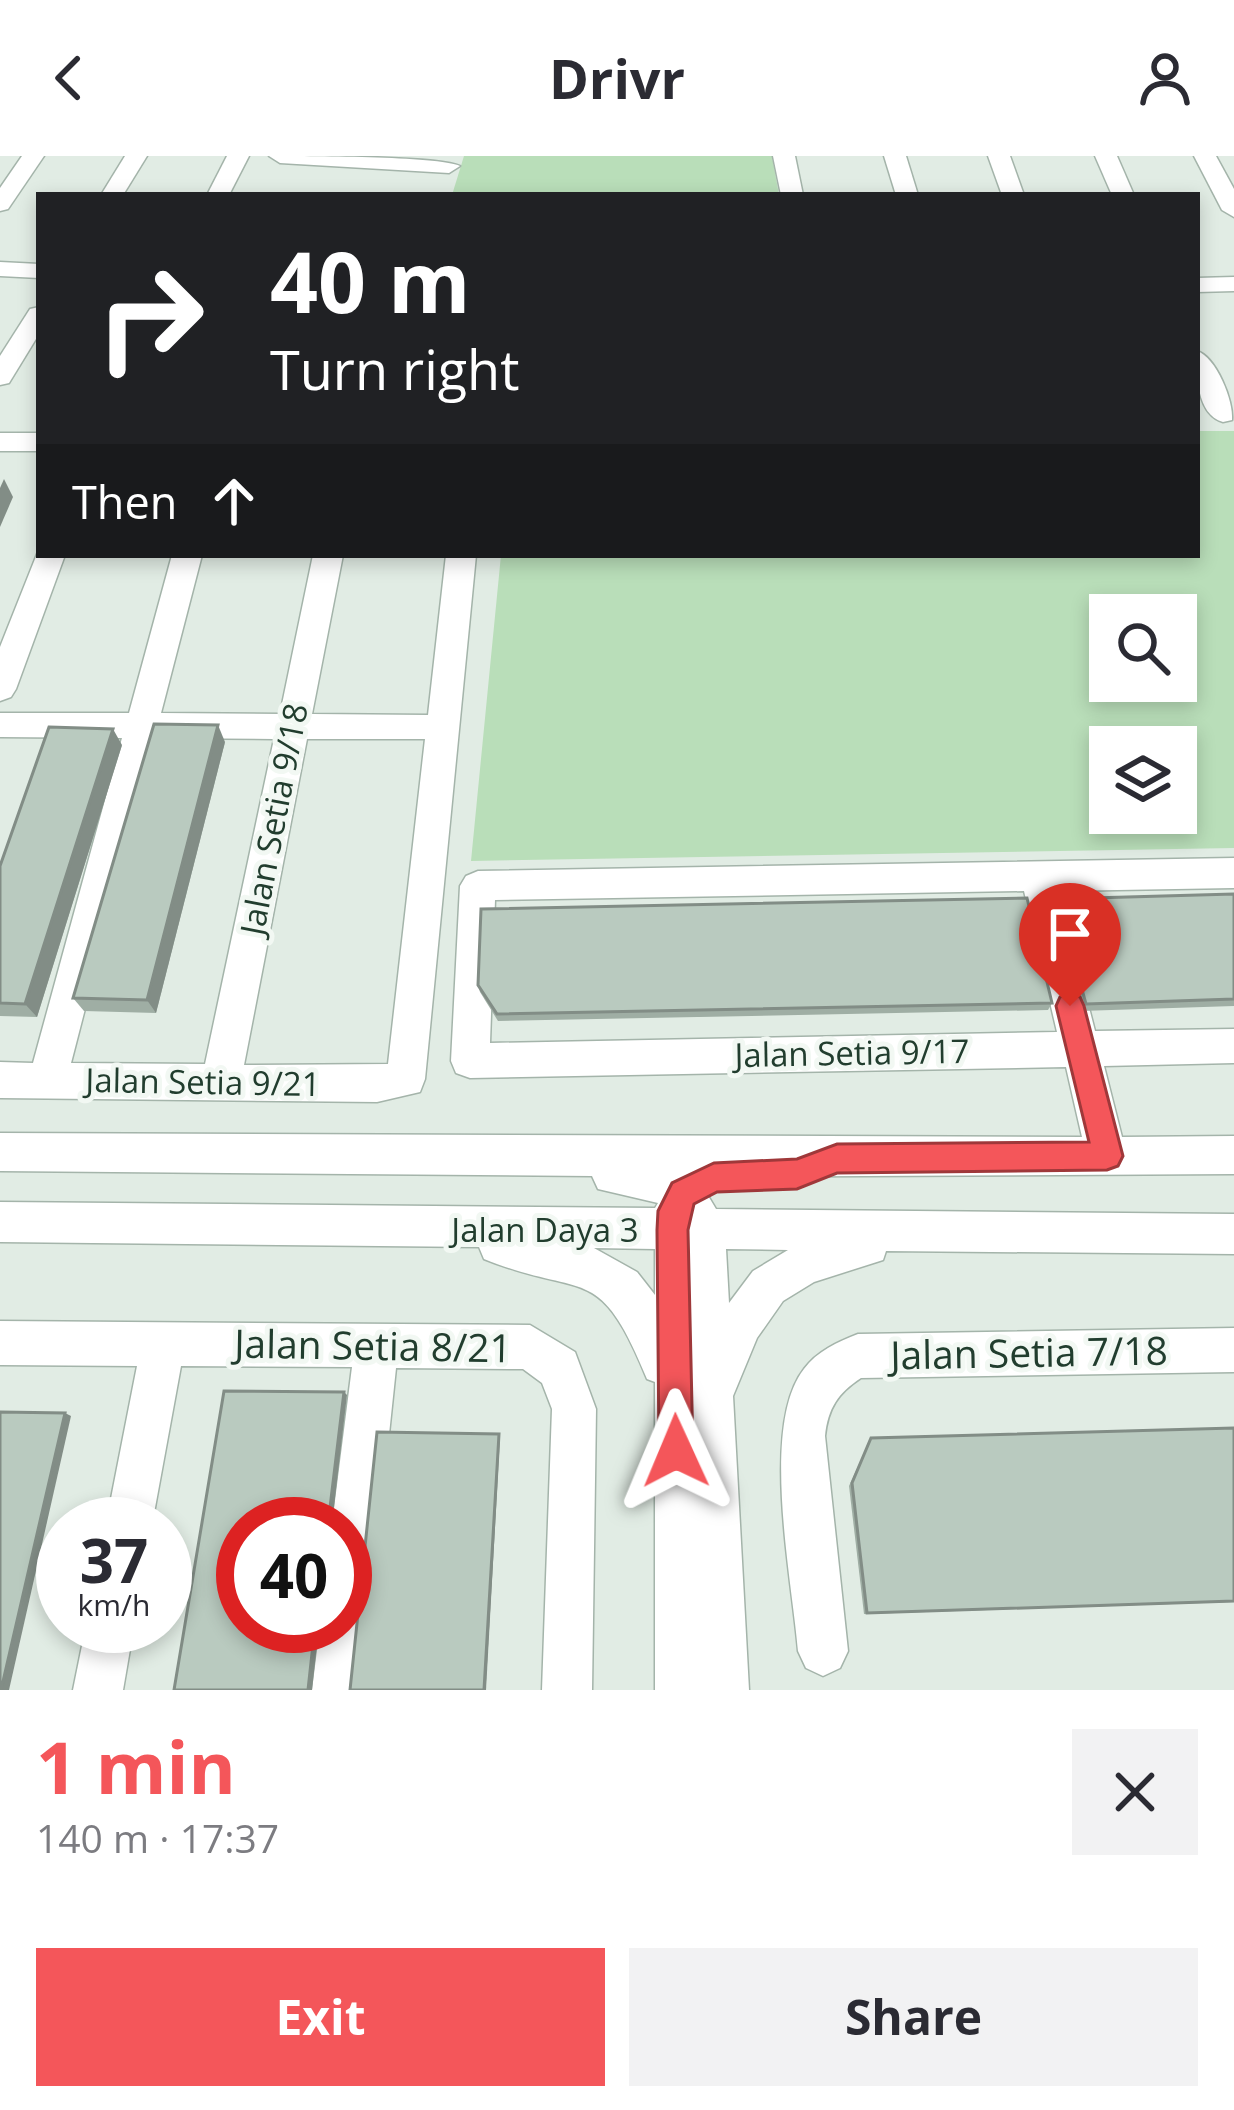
<!DOCTYPE html>
<html lang="en">
<head>
<meta charset="utf-8">
<style>
  :root { --surface:#fff; --page:#f2f2f3; --text:#2b2b33; --muted:#7c7c81; --accent:#f4565a }
  body { margin:0; font-family:"Open Sans",sans-serif; background:var(--page); color:var(--text); height:100vh; display:flex; flex-direction:column; font-size:45px; white-space:nowrap }
  * { box-sizing:border-box; margin:0 }
  p { font-size:39px; color:var(--muted) }
  .icon { flex:none; width:66px; height:66px; fill:none; stroke:currentColor; stroke-width:2; stroke-linecap:round; stroke-linejoin:round }
  .map { position:relative; height:1534px; overflow:hidden }
  .drawer { display:flex; flex-direction:column; background:var(--surface); flex:1 }
  .drawer>* { flex:none }
  .top-card { position:absolute; left:36px; top:36px; width:1164px; height:366px; border-radius:0px; box-shadow:0 6px 18px #0003; background:#202124; color:#fff; overflow:hidden }
  .controls { position:absolute; left:1089px; top:438px; display:grid; gap:24px }
  .controls a { display:grid; place-items:center; width:108px; height:108px; border-radius:0px; background:var(--surface); box-shadow:0 6px 18px #0003; font-size:60px }
  .speed { position:absolute; left:36px; top:1341px; display:flex; gap:24px; font-size:60px; font-weight:700; text-align:center }
  .speed>* { display:grid; place-content:center; width:156px; height:156px; border-radius:50%; background:var(--surface); box-shadow:0 6px 18px #0003; line-height:1 }
  .speed small { font-size:30px; font-weight:400 }
  .speed .limit { border:18px solid #d22; background:#fff; color:#111 }
  .pin { position:absolute; display:grid; place-items:center; width:102px; height:102px; color:#fff; margin:-123px -51px; border-radius:50% 50% 50% 0; rotate:-45deg; box-shadow:0 0 12px #0007 }
  .pin .icon { rotate:45deg }
  .me { position:absolute; width:132px; margin:-66px; rotate:359deg; stroke-linejoin:round; filter:drop-shadow(0 0 9px #0008) }
  .turn { display:flex; align-items:center; gap:42px; height:252px; padding:0 36px; font-size:54px }
  .turn .icon { width:156px; height:156px; stroke-width:2.5 }
  .turn b { display:block; font-size:84px; line-height:102px }
  .then { display:flex; align-items:center; height:114px; padding:0 36px; background:#0003; gap:24px; font-size:45px }
  .round { display:grid; place-items:center; flex:none; width:126px; height:126px; border-radius:0px; background:var(--page) }
  .headline { display:flex; align-items:center; justify-content:space-between; height:204px; padding:0 36px }
  h1 { font-size:72px; font-weight:700; line-height:90px; color:var(--accent) }
  .cta { display:flex; gap:24px; margin-top:auto; padding:24px 36px }
  .cta a { flex:1; height:138px; border-radius:0px; background:var(--accent); color:#fff; font-size:48px; font-weight:700; line-height:138px; text-align:center }
  .cta a+a { background:var(--page); color:var(--text) }
  header { display:flex; justify-content:space-between; align-items:center; height:156px; padding:0 36px; background:var(--surface); font-size:54px; font-weight:700 }
  .map>svg:first-child { display:block }
  .green { fill:#b9deb9; fill-rule:evenodd }
  .lines { fill:none; stroke-linecap:round; stroke-linejoin:round }
  .minor-casing { stroke:#a4b4aa; stroke-width:3 }
  .minor { fill:#fff; fill-rule:evenodd }
  .wall { fill:#9faea4 }
  .shaded-wall { fill:#828d86 }
  .building { fill:#b9cabf; stroke:#828d86; stroke-width:3 }
  .route { fill:#f4565a; stroke:#9f383a; stroke-width:3 }
  .labels { text-anchor:middle; stroke-width:10; stroke-linejoin:round; paint-order:stroke }
  .street-label { font-size:33px; fill:#213d2e; stroke:#f2f8f3 }
  .near-street-label { font-size:39px; fill:#213d2e; stroke:#f2f8f3 }
</style>
</head>
<body>
<header><svg class="icon" aria-label="back" viewBox="0 0 24 24"><path d="M15 5l-7 7 7 7"/></svg>Drivr<svg class="icon" aria-label="person" viewBox="0 0 24 24"><circle cx="12" cy="8" r="4"/><path d="M4 21q1-7 8-7t8 7"/></svg></header>
<div class="map">
<svg width="1234" height="1534" viewBox="0 0 1234 1534">
  <rect width="100%" height="100%" fill="#e1ece4"/>
  <g class="green">
    <path d="M464,0H772L779,39H452Z"/>
    <path d="M1197,275H1234V692L471,705L501,399H1197ZM1110,459H1176V525H1110ZM1110,591H1176V657H1110Z"/>
  </g>
  <g class="lines">
    <g class="minor-casing">
      <g id="minor">
        <path d="M22,0H44L8,53L0,55V32Z"/>
        <path d="M125,0H147L123,39H101Z"/>
        <path d="M227,0H249L229,39H207Z"/>
        <path d="M269,0C304,0 438,0 460,10L449,17L280,7Z"/>
        <path d="M773,0H795L803,39H781Z"/>
        <path d="M884,0H906L918,39H896Z"/>
        <path d="M988,0H1010L1024,39H1002Z"/>
        <path d="M1095,0H1117L1134,39H1112Z"/>
        <path d="M1194,0H1216L1234,33V61L1222,54Z"/>
        <path d="M0,106L39,108V122L0,120Z"/>
        <path d="M1234,121V135L1197,136V122Z"/>
        <path d="M39,151V178L9,227L0,229V200L30,153Z"/>
        <path d="M1197,195C1216,201 1234,245 1232,264L1223,266C1196,258 1197,219 1197,195Z"/>
        <rect x="0" y="277" width="39" height="18"/>
        <path d="M39,393V399H65L16,533L11,541L0,545V491Z"/>
        <path d="M172,399H202L161,557L280,558L313,399H343L312,558L428,559L446,399H476L425,923L420,936L377,946L0,942V906L33,907L122,582L0,581V557H129ZM155,582L274,583L205,908L71,907ZM307,583H425L388,908L244,909Z"/>
        <path d="M1234,702V732L1059,735L1095,875L1234,873V907L1104,910L1122,981L1234,980V1018L690,1021L704,1033L716,1053L1234,1058V1098L886,1095L883,1104L814,1126L783,1145L757,1182L733,1240L749,1534H655V1226L647,1223C598,1103 585,1144 484,1103L479,1091L0,1086V1046L655,1052L658,1047L598,1033L592,1020L0,1015V977L1082,981L1066,911L470,922L456,917L451,905L460,730L466,720L478,715ZM1024,735L1057,876L490,887L495,744ZM594,1092L655,1093V1139L637,1116ZM726,1093L788,1094L753,1115L729,1147Z"/>
        <path d="M0,1165L530,1169L575,1196L596,1253L592,1534H542L552,1253L542,1227L523,1213L396,1212L362,1534H312L320,1470H345V1368H332L352,1211L181,1210L152,1368H106L137,1210L0,1209Z"/>
        <path d="M1234,1172V1216L861,1222C838,1237 828,1252 825,1280L848,1495L840,1512L823,1520L806,1512L798,1495C792,1423 760,1269 804,1213C817,1195 838,1186 858,1178Z"/>
        <path d="M86,1470H134L123,1534H73Z"/>
      </g>
    </g>
    <use href="#minor" class="minor"/>
  </g>
  <g class="wall">
    <path d="M225,586L156,857L84,855L73,842Z"/>
    <path d="M122,589L37,861L0,860V710Z"/>
    <path d="M1234,738V850L1081,855L1053,750L1057,743Z"/>
    <path d="M478,829L1052,847L1048,854L498,865L480,836Z"/>
    <path d="M1234,1272V1446L864,1458L849,1330L871,1282Z"/>
  </g>
  <g class="shaded-wall">
    <path d="M4,323L13,341L0,371V332Z"/>
    <path d="M218,569L225,586L156,857L147,844Z"/>
    <path d="M113,573L122,589L37,861L25,848Z"/>
    <path d="M344,1236L347,1239L332,1368H328Z"/>
    <path d="M65,1257L71,1260L9,1534H1Z"/>
    <path d="M499,1278L500,1281L486,1534H484Z"/>
    <path d="M315,1470H319L312,1534H308Z"/>
  </g>
  <g class="building">
    <path d="M154,568L218,569L147,844L73,842Z"/>
    <path d="M49,571L113,573L25,848L0,847V710Z"/>
    <path d="M1234,738V843L1086,848L1057,743Z"/>
    <path d="M1027,742L1052,847L497,858L478,829L481,753Z"/>
    <path d="M224,1235L344,1236L328,1368H243V1470H315L308,1534H174Z"/>
    <path d="M0,1256L65,1257L1,1534H0Z"/>
    <path d="M1234,1272V1445L867,1457L852,1327L871,1282Z"/>
    <path d="M377,1276L499,1278L484,1534H350Z"/>
  </g>
  <path class="route" d="M1070,837L1080,841L1084,850L1123,1000L1118,1010L1107,1014L837,1017L797,1033L717,1036L694,1048L688,1074L693,1295L688,1308L676,1313L664,1308L659,1295L657,1074L658,1055L672,1027L714,1007L797,1003L837,988L1089,986L1056,850L1060,841Z"/>
  <g class="labels">
    <g class="street-label">
      <text transform="translate(274 663) rotate(-79)" y="12">Jalan Setia 9/18</text>
      <text transform="translate(852 897) rotate(-1)" y="12">Jalan Setia 9/17</text>
      <text transform="translate(203 926) rotate(1)" y="12">Jalan Setia 9/21</text>
      <text x="545" y="1086">Jalan Daya 3</text>
    </g>
    <g class="near-street-label">
      <text transform="translate(373 1190) rotate(1)" y="14">Jalan Setia 8/21</text>
      <text transform="translate(1029 1197) rotate(-1)" y="14">Jalan Setia 7/18</text>
    </g>
  </g>
</svg>
<div class="controls">
<a><svg class="icon" aria-label="search" viewBox="0 0 24 24"><circle cx="10" cy="10" r="6"/><path d="M15 15l6 6"/></svg></a>
<a><svg class="icon" aria-label="layers" viewBox="0 0 24 24"><path d="M12 4l9 5-9 5-9-5zM3 14l9 5 9-5"/></svg></a>
</div>
<div class="speed"><div>37<small>km/h</small></div><div class="limit">40</div></div>
<div class="pin" style="left:1070px;top:850px;background:#d93025"><svg class="icon" aria-label="arrive" viewBox="0 0 24 24"><path d="M6 21V4h12l-3 4 3 4H6"/></svg></div>
<svg class="me" style="left:676px;top:1295px" viewBox="-20 -20 40 40"><path d="M0-17L14 15 0 8-14 15z" fill="#f4565a" stroke="#fff" stroke-width="4"/></svg>
<div class="top-card">
<div class="turn"><svg class="icon" aria-label="right" viewBox="0 0 24 24"><path d="M7 20v-9h11M14 6l5 5-5 5"/></svg><div><b>40 m</b>Turn right</div></div>
<div class="then">Then<svg class="icon" aria-label="ahead" viewBox="0 0 24 24"><path d="M12 20V5M6 11l6-6 6 6"/></svg></div>
</div>
</div>
<section class="drawer">
<div class="headline"><div><h1>1 min</h1><p>140 m · 17:37</p></div><a class="round"><svg class="icon" aria-label="close" viewBox="0 0 24 24"><path d="M6 6l12 12M18 6L6 18"/></svg></a></div>
<div class="cta"><a>Exit</a><a>Share</a></div>
</section>
</body>
</html>
